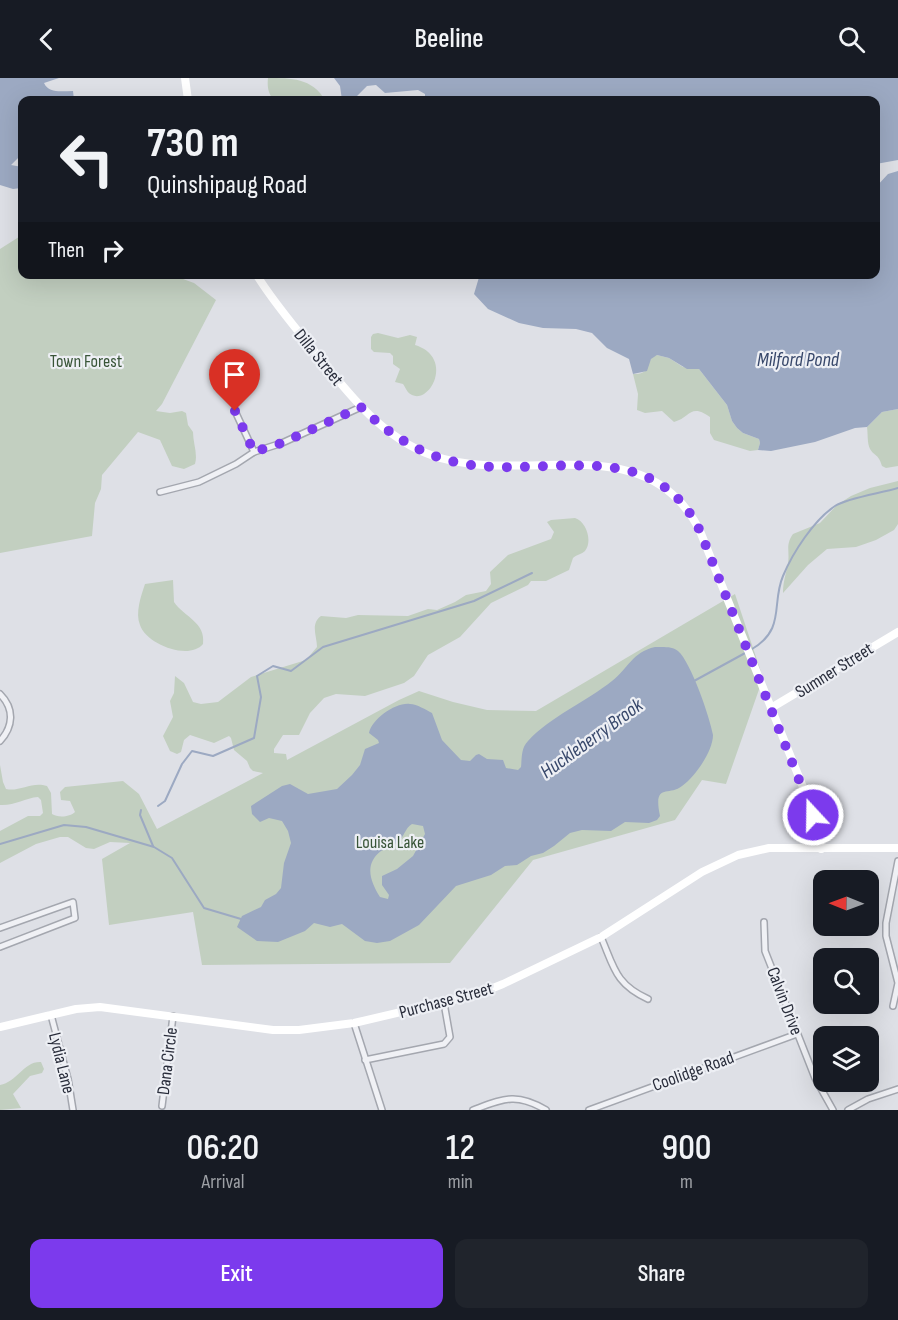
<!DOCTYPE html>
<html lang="en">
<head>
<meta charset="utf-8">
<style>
  :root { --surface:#171b24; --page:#20242c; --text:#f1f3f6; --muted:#9ea1a6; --accent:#7c3aed }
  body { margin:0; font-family:"Sofia Sans Condensed",sans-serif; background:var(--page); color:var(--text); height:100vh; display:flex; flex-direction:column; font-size:22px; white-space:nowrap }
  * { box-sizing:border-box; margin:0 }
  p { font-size:20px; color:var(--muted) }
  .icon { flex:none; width:33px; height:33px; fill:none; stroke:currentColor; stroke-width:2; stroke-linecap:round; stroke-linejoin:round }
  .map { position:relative; height:1032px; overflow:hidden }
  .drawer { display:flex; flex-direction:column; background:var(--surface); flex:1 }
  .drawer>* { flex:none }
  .guide { position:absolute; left:18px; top:18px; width:862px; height:183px; border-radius:12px; box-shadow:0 6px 24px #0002; background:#171b24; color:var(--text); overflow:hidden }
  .needle { width:39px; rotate:271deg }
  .buttons { position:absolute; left:813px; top:792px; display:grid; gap:12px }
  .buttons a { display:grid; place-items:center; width:66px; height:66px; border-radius:12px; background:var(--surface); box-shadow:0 6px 24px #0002; font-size:30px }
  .pin { position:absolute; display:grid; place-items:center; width:51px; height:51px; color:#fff; margin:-62px -26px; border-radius:50% 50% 50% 0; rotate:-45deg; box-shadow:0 0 6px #0007 }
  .pin .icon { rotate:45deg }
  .me { position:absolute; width:66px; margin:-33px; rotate:339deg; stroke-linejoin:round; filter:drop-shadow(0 0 4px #0008) }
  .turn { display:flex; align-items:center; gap:21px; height:126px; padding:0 30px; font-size:27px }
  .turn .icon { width:78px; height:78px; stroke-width:2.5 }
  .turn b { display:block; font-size:42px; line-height:51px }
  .then { display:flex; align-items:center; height:57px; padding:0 30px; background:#0003; gap:12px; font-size:22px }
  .eta { display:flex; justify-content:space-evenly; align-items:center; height:102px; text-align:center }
  .eta b { font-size:36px; font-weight:600; line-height:42px }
  .cta { display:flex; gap:12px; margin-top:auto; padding:12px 30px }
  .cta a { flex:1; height:69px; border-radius:12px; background:var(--accent); color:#fff; font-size:24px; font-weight:600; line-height:69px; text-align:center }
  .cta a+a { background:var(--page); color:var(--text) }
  header { display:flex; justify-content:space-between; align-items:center; height:78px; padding:0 30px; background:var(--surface); font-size:27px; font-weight:600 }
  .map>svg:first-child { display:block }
  .green { fill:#c2cfc0 }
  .water { fill:#9ca9c2; fill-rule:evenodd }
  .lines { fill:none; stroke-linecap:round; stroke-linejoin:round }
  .stream { stroke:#9ca9c2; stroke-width:2 }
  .street-casing { stroke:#a4a7af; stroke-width:8 }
  .street { stroke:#f0f1f5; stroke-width:5 }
  .secondary { stroke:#fff; stroke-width:8 }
  .route { stroke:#7c3aed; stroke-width:10; stroke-dasharray:0 18 }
  .labels { text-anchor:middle; stroke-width:4.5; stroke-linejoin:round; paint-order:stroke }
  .street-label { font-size:18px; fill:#292d3b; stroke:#edeff4 }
  .park-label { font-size:18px; fill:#395538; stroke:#edeff4 }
  .water-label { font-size:20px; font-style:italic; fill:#37476a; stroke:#edeff4 }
</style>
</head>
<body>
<header><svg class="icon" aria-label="back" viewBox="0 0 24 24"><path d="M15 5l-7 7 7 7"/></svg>Beeline<svg class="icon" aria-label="search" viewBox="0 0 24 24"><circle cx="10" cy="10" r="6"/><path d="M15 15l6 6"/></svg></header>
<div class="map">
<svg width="898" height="1032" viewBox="0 0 898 1032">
  <rect width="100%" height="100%" fill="#dee0e6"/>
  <g class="green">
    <path d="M268,0C291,0 312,0 325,22H274C268,16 267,8 268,0Z"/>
    <path d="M22,157V196L172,197L194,205L216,222L162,326L156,333L170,335L182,333L186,335L188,347L193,354C193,365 198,376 195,386L184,391L172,388L160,362L138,354L102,397L101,411L95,425L92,458L0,475V171Z"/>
    <path d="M378,255L398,260L410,257L417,259L415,267C454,279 431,326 412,317C407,315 406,310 403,306L395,304L400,291L393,286V278L390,275L374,274L371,271V259L373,256Z"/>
    <path d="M657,277L669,280L683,289L699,291L727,327L732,343L737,350L743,355L759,361L760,365L758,372L750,373L714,362L710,355V339C690,325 691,339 674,344L662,333L645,335L637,332L638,316L633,296C651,296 645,288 653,278Z"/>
    <path d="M898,331V388L886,390L882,388C878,375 875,379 870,371C867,365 868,355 867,349L882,334Z"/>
    <path d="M898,403V446L894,452L876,462L856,469L827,471L808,487L783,515C783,503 786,497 788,485C790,474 785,467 793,456L820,445L837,427L851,418L870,410Z"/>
    <path d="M575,440C586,443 593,463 585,473C582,476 576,477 573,480L569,492L546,503H531L528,507L491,525L460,559L428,577L414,598L404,605L365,618L336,616L324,620L310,635L299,657H283L274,671V675L286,676L287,682L399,622L419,613L453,624L487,632L536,633L735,516L763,600L726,706L702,702L675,742L533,782L450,885L202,887L193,834L109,847L102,781L130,765L110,764L94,771L86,770L68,759H60L36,766L0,785V753L28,738H40L43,735L41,722L38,719C25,720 14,728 0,727V687L3,704L6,711C20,714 32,703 47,708L51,715L52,736C58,740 70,739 75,734L70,723L61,722L60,714L65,709L123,703L139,716L157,751L263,695L253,693L250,690L247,683L234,672L231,660L229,658L214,665L190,657L184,662L181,674L177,676L170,673L163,658L173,639L170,623L174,615L175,598L184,605L193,624L201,626L218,624L251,599L306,582L317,569C317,558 310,546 321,538L346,540L358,537L408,538L428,531L437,532L455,524L466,517L486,513L491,506L490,494L508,477L551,461L554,454L547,444L551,442Z"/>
    <path d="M173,502L174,524C184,539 206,544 203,566C189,583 146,566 140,547C135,535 141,518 145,506Z"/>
    <path d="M41,984L44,991L42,995L30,998L13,1016L21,1030L0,1032V1007C17,1004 24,983 41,984Z"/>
  </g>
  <g class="water">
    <path d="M0,0H59L44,5C49,16 62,13 73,13L74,22H22V76L11,87L22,89L21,110L13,111L0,107Z"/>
    <path d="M334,0H898V82L876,86V22H425V16L418,12L385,15L376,7L367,8L353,22H342L340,8Z"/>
    <path d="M898,93V331L882,334L867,349L855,350L815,364L771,373L758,372L760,365L759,361L743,355L737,350L732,343L727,327L699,291H687L669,280L657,277L651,281L647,293L633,296L629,281L607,270L592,255L576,251L543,250L519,245L488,231L474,216L480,196H876V109L888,96Z"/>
    <path d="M655,569C662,569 673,568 678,573C691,584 710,640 713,657C713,673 695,699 682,708C668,719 653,704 660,738L657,742L649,745L625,744L611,753L582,752L570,755L554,768L543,775L531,778L517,787L505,788L491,797L456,808L419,847L390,863L377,865L365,863L342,846L330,849L314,845L305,853L278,864L257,863L237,849L242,838L261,829L265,822L276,816L281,810L284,785L291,765L288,753L282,743L269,740L260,744L252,736L251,728L282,708L290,706L308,716L337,711L352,697L360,687L365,671L379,665L378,662L369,655C372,641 396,624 410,626C417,626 426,632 432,635L442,662L461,682L470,683L476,677L479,676L487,681L503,682L506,690L518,692L521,689C522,680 521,670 528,663C550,639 587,623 612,603C628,591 632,574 655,569ZM412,746L423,748L425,756L413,778L397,791L382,798V807L389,817L388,821L380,819C370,803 364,786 381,773C386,770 393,768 398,764C404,759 405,750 412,746Z"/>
  </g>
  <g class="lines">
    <g class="stream">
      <path d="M752,571C786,551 771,526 783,498C793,474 814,442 835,428C847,420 882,415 898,410"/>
      <path d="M694,603L747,574"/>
      <path d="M158,728L165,723L182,686L192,673L213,678L254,660L261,619L257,598L273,588L291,593L323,569L474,523L532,495"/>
      <path d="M141,732L140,737L153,768"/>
      <path d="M0,766L64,747L86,749L154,769L172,780L204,830L241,841"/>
    </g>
    <g class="street-casing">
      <g id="street">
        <path d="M235,333L254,374"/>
        <path d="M160,414L199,404L236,386L254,374L282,365L361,329"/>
        <path d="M0,616C15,631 13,649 0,663"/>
        <path d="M764,844L765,873L815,1000L833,1032"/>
        <path d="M0,850L73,824L75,840L0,869"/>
        <path d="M601,859C614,889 615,906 648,921"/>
        <path d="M893,928L898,905L886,858V845L898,783"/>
        <path d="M51,937L68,1001L73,1032"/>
        <path d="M354,945L382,1032"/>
        <path d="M365,982L444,966L450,959L444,925"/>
        <path d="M162,1028L173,938"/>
        <path d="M473,1032C503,1021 516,1014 546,1032"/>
        <path d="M589,1032L797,956"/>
        <path d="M848,1032L868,1021L898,1011"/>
      </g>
    </g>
    <use href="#street" class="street"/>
    <g class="secondary">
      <path d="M185,0L188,22"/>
      <path d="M256,196C272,222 292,246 311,269C345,311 379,358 431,377C522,410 646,345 700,453L809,724L818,751L821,771"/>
      <path d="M771,630L898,554"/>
      <path d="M0,949L76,931L100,929L273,952H299L354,945L478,916L503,906L601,859L702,794L738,777L769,770H898"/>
    </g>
  </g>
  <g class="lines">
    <path class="route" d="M235,333L254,374L282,365L361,329C386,354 416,374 451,383C536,406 650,349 700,453L813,737"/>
  </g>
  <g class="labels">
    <g class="street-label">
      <text transform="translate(319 279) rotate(51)" y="6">Dilla Street</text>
      <text transform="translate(834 592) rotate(-32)" y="6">Sumner Street</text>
      <text transform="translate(446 922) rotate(-15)" y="6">Purchase Street</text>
      <text transform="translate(785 923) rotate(69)" y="6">Calvin Drive</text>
      <text transform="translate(167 983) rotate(-83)" y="6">Dana Circle</text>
      <text transform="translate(62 985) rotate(76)" y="6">Lydia Lane</text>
      <text transform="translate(693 993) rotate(-20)" y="6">Coolidge Road</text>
    </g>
    <g class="park-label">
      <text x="86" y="289">Town Forest</text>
      <text x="390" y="770">Louisa Lake</text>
    </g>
    <g class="water-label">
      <text x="798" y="288">Milford Pond</text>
      <text transform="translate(591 660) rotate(-36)" y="7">Huckleberry Brook</text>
    </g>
  </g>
</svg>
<div class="buttons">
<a><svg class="needle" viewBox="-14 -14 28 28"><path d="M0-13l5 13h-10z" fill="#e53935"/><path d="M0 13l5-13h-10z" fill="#9ea1a6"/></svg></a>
<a><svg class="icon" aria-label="search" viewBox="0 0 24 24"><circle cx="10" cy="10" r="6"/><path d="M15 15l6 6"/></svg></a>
<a><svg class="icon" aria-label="layers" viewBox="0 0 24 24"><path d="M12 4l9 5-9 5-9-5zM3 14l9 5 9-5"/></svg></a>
</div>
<div class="pin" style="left:235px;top:333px;background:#d93025"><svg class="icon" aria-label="arrive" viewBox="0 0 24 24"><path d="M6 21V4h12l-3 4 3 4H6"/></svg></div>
<svg class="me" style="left:813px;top:737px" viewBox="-20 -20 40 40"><circle r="17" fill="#7c3aed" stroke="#fff" stroke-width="3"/><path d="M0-11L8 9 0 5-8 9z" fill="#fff"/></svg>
<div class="guide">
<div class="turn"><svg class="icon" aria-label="left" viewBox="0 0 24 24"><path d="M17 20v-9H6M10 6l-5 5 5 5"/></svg><div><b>730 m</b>Quinshipaug Road</div></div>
<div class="then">Then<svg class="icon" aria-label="right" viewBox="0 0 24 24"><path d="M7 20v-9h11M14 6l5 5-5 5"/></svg></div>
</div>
</div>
<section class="drawer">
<div class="eta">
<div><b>06:20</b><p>Arrival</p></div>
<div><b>12</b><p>min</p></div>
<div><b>900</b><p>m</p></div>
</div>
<div class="cta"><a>Exit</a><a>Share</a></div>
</section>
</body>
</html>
